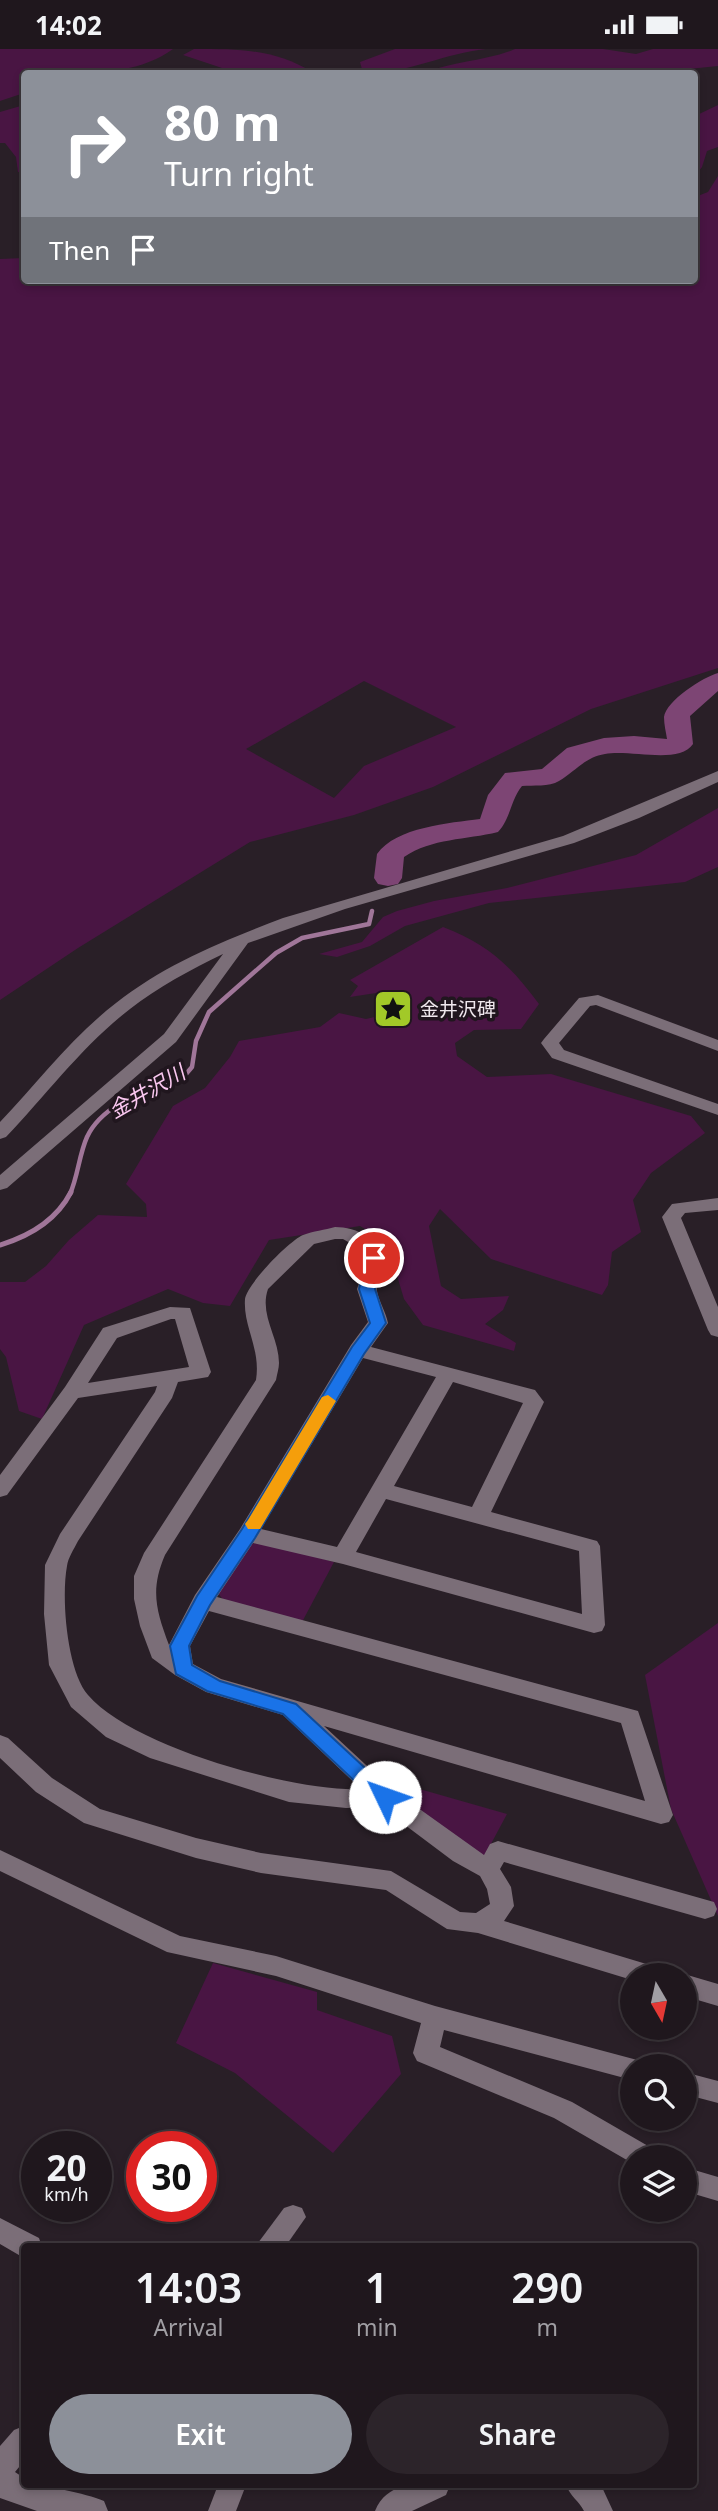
<!DOCTYPE html>
<html lang="en">
<head>
<meta charset="utf-8">
<style>
  :root { --surface:#1f171d; --page:#2c242a; --text:#f1f3f6; --muted:#a19fa4; --line:#3c363b; --accent:#8c9099 }
  body { margin:0; font-family:"Noto Sans","Noto Sans JP",sans-serif; background:var(--page); color:var(--text); height:100vh; display:flex; flex-direction:column; font-size:26px; white-space:nowrap }
  * { box-sizing:border-box; margin:0 }
  p { font-size:23px; color:var(--muted) }
  .icon { flex:none; width:38px; height:38px; fill:none; stroke:currentColor; stroke-width:2; stroke-linecap:round; stroke-linejoin:round }
  .map { position:relative; flex:1; overflow:hidden }
  .details { position:absolute; left:21px; top:2194px; width:676px; height:245px; display:flex; flex-direction:column; background:var(--surface); border-radius:7px; box-shadow:0 4px 10px #0003,0 0 0 2px var(--line) }
  .details>* { flex:none }
  .top-card { position:absolute; left:21px; top:21px; width:677px; height:214px; border-radius:7px; box-shadow:0 4px 10px #0003,0 0 0 2px var(--line); background:#8c9099; color:#fff; overflow:hidden }
  .needle { width:46px; rotate:171deg }
  .tools { position:absolute; left:620px; top:1914px; display:grid; gap:14px }
  .tools a { display:grid; place-items:center; width:77px; height:77px; border-radius:50%; background:var(--surface); box-shadow:0 4px 10px #0003,0 0 0 2px var(--line); font-size:35px }
  .speed { position:absolute; left:21px; top:2082px; display:flex; gap:14px; font-size:35px; font-weight:700; text-align:center }
  .speed>* { display:grid; place-content:center; width:91px; height:91px; border-radius:50%; background:var(--surface); box-shadow:0 4px 10px #0003,0 0 0 2px var(--line); line-height:1 }
  .speed small { font-size:18px; font-weight:400 }
  .speed .limit { border:10px solid #d22; background:#fff; color:#111 }
  .pin { position:absolute; display:grid; place-items:center; width:60px; height:60px; color:#fff; margin:-30px; border:4px solid #fff; border-radius:50%; box-shadow:0 2px 7px #0007 }
  .me { position:absolute; width:77px; margin:-38px; rotate:312deg; stroke-linejoin:round; filter:drop-shadow(0 0 5px #0008) }
  .turn { display:flex; align-items:center; gap:24px; height:147px; padding:0 28px; font-size:32px }
  .turn .icon { width:91px; height:91px; stroke-width:2.5 }
  .turn b { display:block; font-size:49px; line-height:60px }
  .then { display:flex; align-items:center; height:66px; padding:0 28px; background:#0003; gap:14px; font-size:26px }
  .eta { display:flex; justify-content:space-evenly; align-items:center; height:119px; text-align:center }
  .eta b { font-size:42px; font-weight:600; line-height:49px }
  .action { display:flex; gap:14px; margin-top:auto; padding:14px 28px }
  .action a { flex:1; height:80px; border-radius:42px; background:var(--accent); color:#fff; font-size:28px; font-weight:600; line-height:80px; text-align:center }
  .action a+a { background:var(--page); color:var(--text) }
  .status { display:flex; justify-content:space-between; align-items:center; height:49px; padding:0 35px; background:var(--surface); direction:ltr }
  .status svg { height:19px; fill:currentColor }
  .map>svg:first-child { display:block }
  .green { fill:#491543; fill-rule:evenodd }
  .lines { fill:none; stroke-linecap:round; stroke-linejoin:round }
  .stream-far1 { stroke:#a07699; stroke-width:4.5 }
  .stream { stroke:#a07699; stroke-width:5 }
  .river { fill:#7d4574; fill-rule:evenodd }
  .minor { fill:#7b6e78; fill-rule:evenodd }
  .route { fill:#1a73e8; stroke:#114b97; stroke-width:2 }
  .slow { fill:#f59e0b }
  .labels { text-anchor:middle; stroke-width:7; stroke-linejoin:round; paint-order:stroke }
  .poi-label { font-size:19px; fill:#f0e9ee; stroke:#20161e; text-anchor:start }
  .water-label { font-size:21px; font-style:italic; fill:#fbc8f1; stroke:#20161e }
</style>
</head>
<body>
<div class="status"><b>14:02</b><svg viewBox="0 0 49 12"><path d="M0 12V9h3v3zM5 12V6h3v6zM10 12V3h3v9zM15 12V0h3v12zM26 1h20v11H26zM47 4h2v5h-2z"/></svg></div>
<div class="map">
<svg width="718" height="2462" viewBox="0 0 718 2462">
  <rect width="100%" height="100%" fill="#291f27"/>
  <g class="green">
    <path d="M0,0H173C132,30 72,24 24,24V44L0,52Z"/>
    <path d="M194,0C241,0 274,0 314,24L222,19L183,6Z"/>
    <path d="M395,0H486C444,4 405,26 363,24L360,13Z"/>
    <path d="M515,0H603L636,5L653,0H718V17L649,24H424C453,12 486,12 515,0Z"/>
    <path d="M24,56V122L18,123L16,108L5,94H0V63Z"/>
    <path d="M718,56V98L707,102L702,118L695,127V67Z"/>
    <path d="M718,127V619L591,660L433,738L354,766L250,793L78,899L0,951V210L24,209V231H695V148L708,143ZM364,632L456,678L364,717L334,749L246,700Z"/>
    <path d="M718,759V818L685,833L489,854L405,877L370,897L337,908L319,905L362,893L383,868L397,862L434,852L507,839L636,806Z"/>
    <path d="M443,878C488,895 511,917 539,955L521,980L474,981L455,994L457,1007L487,1028L551,1025L691,1067L705,1084L651,1124L633,1151L641,1183L612,1203L608,1236L602,1246L491,1210L440,1160L429,1177L441,1237L461,1250L509,1247L503,1261L485,1275L516,1294L514,1302L423,1276L404,1250L387,1193L360,1177L269,1191L230,1257L203,1254L168,1240L84,1276L42,1370L19,1362L6,1308L0,1300V1233H25L46,1217L69,1191L98,1166L147,1168L146,1155L126,1135L173,1057L205,1039L230,1008L239,992L320,978L339,964L366,970L387,965L389,951L376,944L350,948L358,937L350,931Z"/>
    <path d="M263,1493L334,1513L302,1573L224,1552L218,1544L250,1495Z"/>
    <path d="M718,1574V1867L671,1760L645,1626Z"/>
    <path d="M381,1729L507,1765L485,1806L479,1807L416,1763Z"/>
    <path d="M213,1914L317,1943V1961L392,1987L401,2025L333,2104L235,2024L176,1994Z"/>
  </g>
  <g class="lines">
    <path class="stream-far1" d="M70,1145C78,1127 79,1106 87,1088C104,1052 153,1040 186,1025L192,1018L196,992L209,963L276,904L302,889L369,875L372,862"/>
    <path class="stream" d="M0,1196C30,1187 56,1172 71,1143"/>
    <path class="river" d="M718,624V642L690,667L693,695C679,716 630,700 605,705C585,708 576,722 559,732C549,738 533,736 522,737C510,752 511,769 498,783C466,791 432,789 404,808L402,829L398,835L388,837L378,835L374,829L377,805C396,778 450,774 480,770L488,746L505,724L542,720L567,699L604,689L634,687L667,690C666,683 664,676 664,668C666,652 703,628 718,624Z"/>
    <g class="minor">
      <path d="M718,722V733L639,769L574,794L345,860L248,894L176,993L7,1139L0,1141V1126L164,985L223,905C190,921 158,938 130,960C83,996 47,1045 6,1088L0,1090V1073C38,1033 72,988 116,954C165,915 225,891 283,869L563,787Z"/>
      <path d="M598,946L718,991V1002L596,956L590,957L559,994L564,1001L718,1055V1066L552,1009L541,994L544,990L579,949Z"/>
      <path d="M718,1149V1161L685,1164L681,1169L718,1258V1288L711,1286L708,1281L662,1168L672,1155Z"/>
      <path d="M335,1178C358,1178 389,1193 383,1220C382,1227 376,1235 377,1242C379,1253 386,1263 388,1274L371,1298L535,1341L544,1353L491,1463L597,1492L600,1497L605,1576L602,1582L594,1584L343,1515L253,1494L217,1548L638,1662L673,1766L669,1773L661,1775L324,1677L393,1741L484,1806L490,1795L498,1792L714,1853L717,1860L714,1867L705,1870L504,1813L500,1820L511,1838L514,1857L504,1872L653,1917L662,1920L665,1927H632V1931L478,1884L447,1880L386,1841L261,1824L196,1809L84,1774L36,1743L0,1709V1686L8,1689L52,1729L100,1760L196,1789L261,1804L391,1822L460,1863L476,1864L490,1855L487,1840L480,1827L453,1812L381,1758L346,1759L289,1753L150,1709L106,1688L71,1658L49,1616L44,1565L45,1516L60,1485L155,1343L157,1337L78,1349L7,1446L0,1448V1426L65,1338L103,1279L170,1258L190,1259L211,1323L208,1328L178,1333L172,1349L78,1492C74,1500 68,1509 67,1517C61,1549 67,1622 88,1646C132,1698 294,1743 361,1740L283,1666L206,1643L175,1626L152,1609L140,1577L134,1550V1527L144,1504L256,1331C261,1299 243,1278 245,1250C247,1235 289,1192 303,1186C313,1182 325,1181 335,1178ZM335,1190H343L362,1201L364,1219L357,1240L368,1273L351,1296L240,1480L195,1546L169,1596C156,1561 150,1541 165,1506L276,1331C277,1325 279,1319 279,1314C279,1288 259,1266 268,1240L314,1195ZM171,1270H175L189,1318L88,1334L117,1289ZM363,1309L436,1328L337,1498L261,1480ZM453,1333L523,1354L472,1458L394,1437ZM386,1450L579,1502L582,1565L356,1503ZM209,1562L621,1674L645,1752L221,1630L193,1615L190,1597Z"/>
      <path d="M0,1801L180,1887L276,1907L435,1957L641,2012L644,2018H632V2031L444,1981L440,1998L572,2053L655,2101L659,2109H632V2114L554,2069L417,2012L413,2004L421,1974L276,1927L167,1903L0,1822Z"/>
      <path d="M684,1925L718,1935V1957L684,1947V1927H680Z"/>
      <path d="M684,2023L718,2032V2054L684,2045Z"/>
      <path d="M684,2118L718,2128V2152L684,2142Z"/>
      <path d="M293,2156L302,2159L306,2168L285,2198H255L284,2159Z"/>
      <path d="M0,2169L39,2189L42,2198H24V2209L0,2195Z"/>
      <path d="M24,2377V2412L15,2423L24,2429V2436C45,2436 85,2444 104,2452L108,2462H37L0,2449V2397L14,2381Z"/>
      <path d="M218,2436H246L236,2462H208Z"/>
      <path d="M404,2436H450L446,2446L412,2462H375C381,2447 390,2442 404,2436Z"/>
      <path d="M566,2436H601L613,2462H584C579,2452 570,2447 566,2436Z"/>
    </g>
  </g>
  <path class="route" d="M374,1204L382,1209L375,1240L386,1274L364,1305L255,1489L210,1556L189,1597L192,1616L220,1632L296,1655L391,1743L394,1748L391,1754L385,1756L378,1754L283,1665L207,1642L176,1625L170,1597L197,1547L242,1480L352,1298L370,1274L359,1240L366,1209Z"/>
  <path class="slow" d="M328,1346L336,1352L260,1480H248L245,1475L248,1471L322,1348Z"/>
  <defs>
    <g id="sight-square" transform="scale(2.0125)"><rect x="-9" y="-9" width="18" height="18" rx="4" fill="#a2c928" stroke="#20161e"/><path d="M0-6L1.8-2.2L6-1.7L2.9 1.2L3.7 5.4L0 3.3L-3.7 5.4L-2.9 1.2L-6-1.7L-1.8-2.2Z" fill="#111"/></g>
  </defs>
  <g fill-rule="evenodd">
    <use href="#sight-square" x="393" y="960"/>
  </g>
  <g class="labels">
    <g class="poi-label">
      <text x="420" y="967">金井沢碑</text>
    </g>
    <g class="water-label">
      <text transform="translate(147 1043) rotate(-30)" y="7">金井沢川</text>
    </g>
  </g>
</svg>
<div class="tools">
<a><svg class="needle" viewBox="-14 -14 28 28"><path d="M0-13l5 13h-10z" fill="#e53935"/><path d="M0 13l5-13h-10z" fill="#a19fa4"/></svg></a>
<a><svg class="icon" aria-label="search" viewBox="0 0 24 24"><circle cx="10" cy="10" r="6"/><path d="M15 15l6 6"/></svg></a>
<a><svg class="icon" aria-label="layers" viewBox="0 0 24 24"><path d="M12 4l9 5-9 5-9-5zM3 14l9 5 9-5"/></svg></a>
</div>
<div class="speed"><div>20<small>km/h</small></div><div class="limit">30</div></div>
<div class="pin" style="left:374px;top:1209px;background:#d93025"><svg class="icon" aria-label="arrive" viewBox="0 0 24 24"><path d="M6 21V4h12l-3 4 3 4H6"/></svg></div>
<svg class="me" style="left:385px;top:1748px" viewBox="-20 -20 40 40"><circle r="19" fill="#fff"/><path d="M0-13L10 11 0 6-10 11z" fill="#1a73e8"/></svg>
<div class="top-card">
<div class="turn"><svg class="icon" aria-label="right" viewBox="0 0 24 24"><path d="M7 20v-9h11M14 6l5 5-5 5"/></svg><div><b>80 m</b>Turn right</div></div>
<div class="then">Then<svg class="icon" aria-label="arrive" viewBox="0 0 24 24"><path d="M6 21V4h12l-3 4 3 4H6"/></svg></div>
</div>
<section class="details">
<div class="eta">
<div><b>14:03</b><p>Arrival</p></div>
<div><b>1</b><p>min</p></div>
<div><b>290</b><p>m</p></div>
</div>
<div class="action"><a>Exit</a><a>Share</a></div>
</section>
</div>
</body>
</html>
